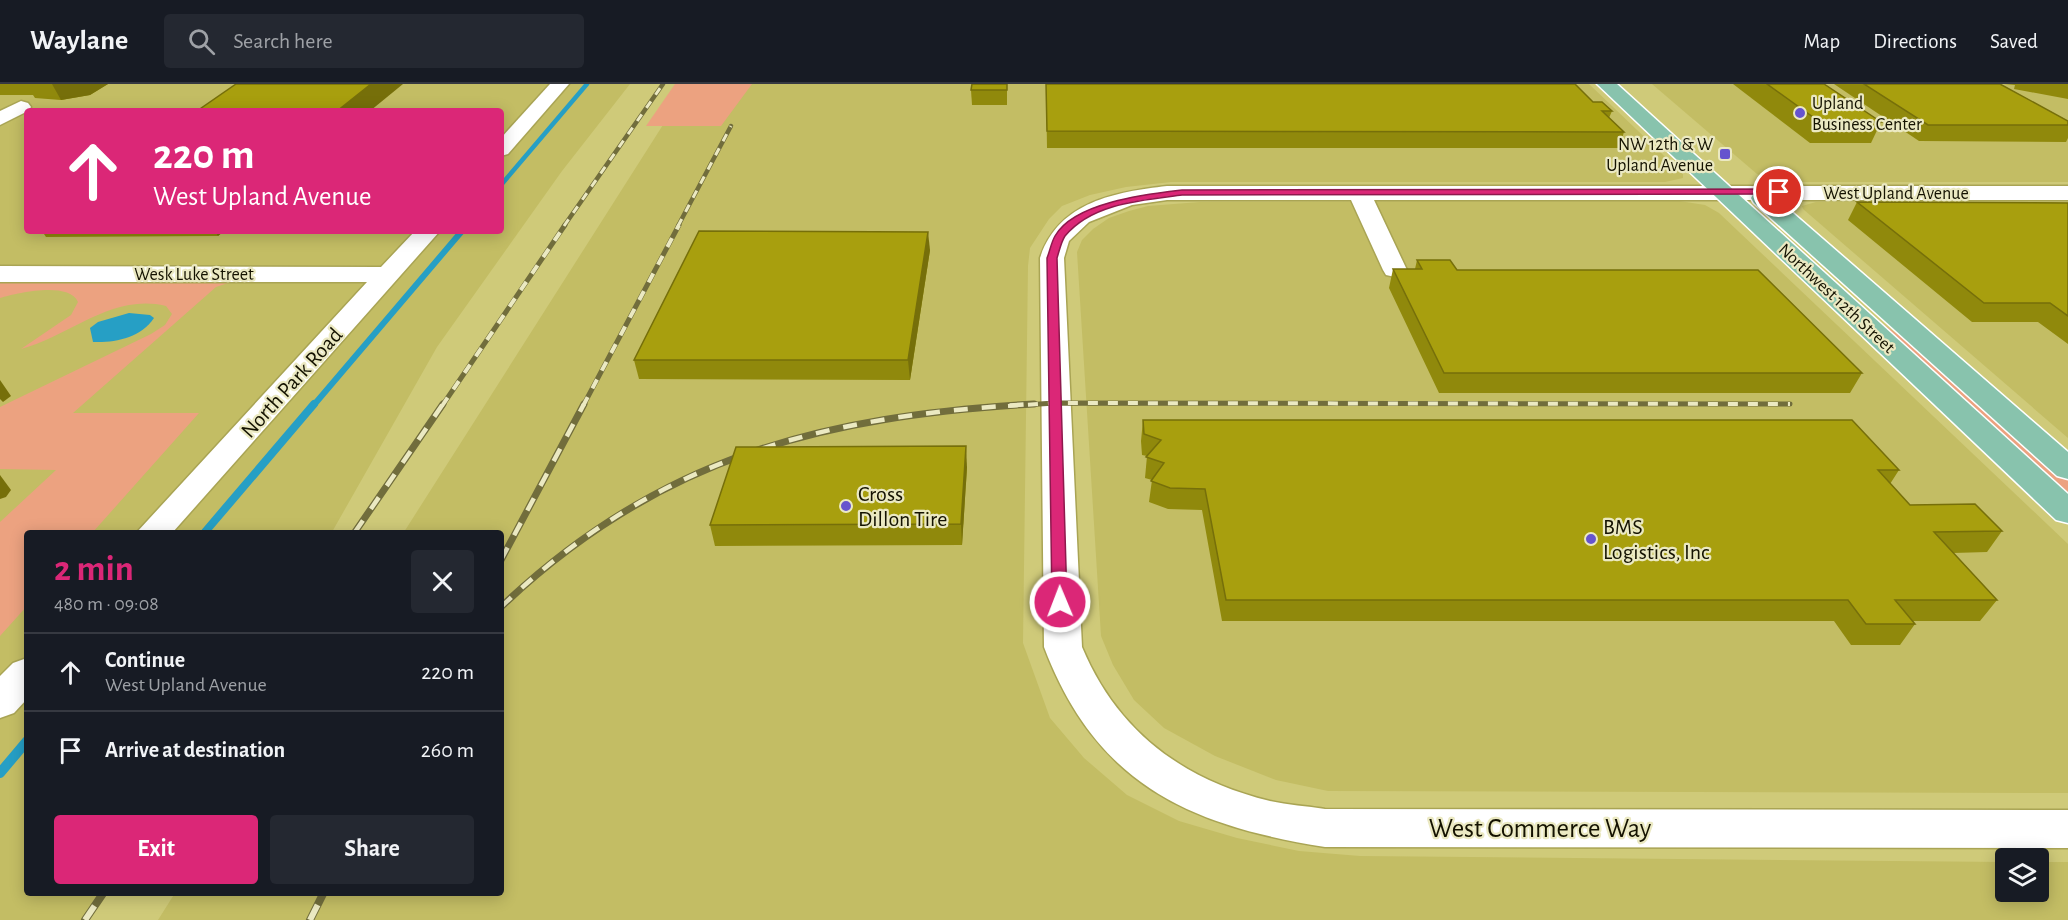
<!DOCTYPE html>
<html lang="en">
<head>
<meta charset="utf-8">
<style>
  :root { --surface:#171b24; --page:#242831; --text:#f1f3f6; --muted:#9ea1a6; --line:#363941; --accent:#db2777 }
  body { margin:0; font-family:"Alegreya Sans",sans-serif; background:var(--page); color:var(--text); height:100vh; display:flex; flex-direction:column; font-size:22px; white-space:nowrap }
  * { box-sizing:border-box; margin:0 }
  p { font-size:20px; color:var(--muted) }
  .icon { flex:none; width:33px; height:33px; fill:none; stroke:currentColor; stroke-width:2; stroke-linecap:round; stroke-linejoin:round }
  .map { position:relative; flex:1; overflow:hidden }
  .sheet { position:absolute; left:24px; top:446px; width:480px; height:366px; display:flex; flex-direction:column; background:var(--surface); border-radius:6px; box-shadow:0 3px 15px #0003 }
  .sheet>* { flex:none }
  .hud { position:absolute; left:24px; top:24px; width:480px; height:126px; border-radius:6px; box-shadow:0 3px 15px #0003; background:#db2777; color:#fff; overflow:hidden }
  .tools { position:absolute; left:1995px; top:764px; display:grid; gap:12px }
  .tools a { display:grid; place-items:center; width:54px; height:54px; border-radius:6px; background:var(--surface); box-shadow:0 3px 15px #0003; font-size:30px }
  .pin { position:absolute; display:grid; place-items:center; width:51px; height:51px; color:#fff; margin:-26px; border:3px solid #fff; border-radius:50%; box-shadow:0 2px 6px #0007 }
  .me { position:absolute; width:66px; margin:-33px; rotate:359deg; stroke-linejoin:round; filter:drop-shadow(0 0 4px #0008) }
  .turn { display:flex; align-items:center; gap:21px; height:126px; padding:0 30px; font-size:27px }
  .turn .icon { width:78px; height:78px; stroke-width:2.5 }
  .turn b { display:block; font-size:42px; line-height:51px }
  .round { display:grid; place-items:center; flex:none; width:63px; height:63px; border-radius:6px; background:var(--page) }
  .headline { display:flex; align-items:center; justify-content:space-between; height:102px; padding:0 30px }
  h1 { font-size:36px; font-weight:700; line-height:45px; color:var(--accent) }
  .button { display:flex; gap:12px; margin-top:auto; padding:12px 30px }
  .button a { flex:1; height:69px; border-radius:6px; background:var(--accent); color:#fff; font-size:24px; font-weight:700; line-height:69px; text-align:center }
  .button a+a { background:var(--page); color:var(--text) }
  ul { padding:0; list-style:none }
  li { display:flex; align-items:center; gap:18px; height:78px; padding:0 30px; border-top:2px solid var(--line) }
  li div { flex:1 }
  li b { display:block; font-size:22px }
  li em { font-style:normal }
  header { display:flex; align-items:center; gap:36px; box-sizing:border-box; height:84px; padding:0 30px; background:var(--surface); border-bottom:2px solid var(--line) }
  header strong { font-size:28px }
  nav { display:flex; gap:33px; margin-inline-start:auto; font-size:21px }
  .search { width:420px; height:54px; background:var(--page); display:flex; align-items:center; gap:15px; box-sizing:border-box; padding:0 21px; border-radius:6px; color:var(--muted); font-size:22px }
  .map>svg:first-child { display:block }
  .built { fill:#c3bd64; fill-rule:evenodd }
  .green { fill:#eca280 }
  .water { fill:#269fc5 }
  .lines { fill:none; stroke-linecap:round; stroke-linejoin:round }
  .stream-far3 { stroke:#269fc5; stroke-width:4.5 }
  .stream-far2 { stroke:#269fc5; stroke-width:6 }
  .stream-far1 { stroke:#269fc5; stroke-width:8 }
  .stream { stroke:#269fc5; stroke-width:10 }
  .minor-casing { stroke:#a9a454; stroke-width:3 }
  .major-casing { stroke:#fff; stroke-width:3 }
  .minor { fill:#fff; fill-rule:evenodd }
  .major { fill:#88c3ad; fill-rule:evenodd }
  .rail-far3-casing { stroke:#716d3c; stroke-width:4.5 }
  .rail-far2-casing { stroke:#716d3c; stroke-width:5 }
  .rail-far1-casing { stroke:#716d3c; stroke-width:7 }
  .rail-casing { stroke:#716d3c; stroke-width:8 }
  .rail-far3 { stroke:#ebe9c2; stroke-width:3; stroke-dasharray:8; stroke-linecap:butt }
  .rail-far2 { stroke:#ebe9c2; stroke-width:4; stroke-dasharray:10; stroke-linecap:butt }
  .rail-far1 { stroke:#ebe9c2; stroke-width:4.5; stroke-dasharray:14; stroke-linecap:butt }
  .rail { stroke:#ebe9c2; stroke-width:6; stroke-dasharray:17; stroke-linecap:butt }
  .wall { fill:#90890c }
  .shaded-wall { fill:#766f0a }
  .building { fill:#a89f0e; stroke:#766f0a; stroke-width:1.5 }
  .route { fill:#db2777; stroke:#8e194d; stroke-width:1.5 }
  .poi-dot { fill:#6654ce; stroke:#ebe9c2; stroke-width:2 }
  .labels { text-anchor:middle; stroke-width:4.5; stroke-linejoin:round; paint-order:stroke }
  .far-poi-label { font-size:18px; fill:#141200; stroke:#ebe9c2; text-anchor:start }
  .far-street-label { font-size:18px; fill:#141200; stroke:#ebe9c2 }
  .street-label { font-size:22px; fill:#141200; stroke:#ebe9c2 }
  .poi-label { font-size:22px; fill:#141200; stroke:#ebe9c2; text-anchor:start }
  .near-street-label { font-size:27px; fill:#141200; stroke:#ebe9c2 }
</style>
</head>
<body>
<header>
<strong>Waylane</strong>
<div class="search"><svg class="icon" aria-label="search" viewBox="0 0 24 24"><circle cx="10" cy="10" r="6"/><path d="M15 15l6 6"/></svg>Search here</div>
<nav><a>Map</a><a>Directions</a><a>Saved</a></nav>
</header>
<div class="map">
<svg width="2068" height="836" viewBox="0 0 2068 836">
  <rect width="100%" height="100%" fill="#cfca79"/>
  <g class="built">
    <path d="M0,0H630L562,87L437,263L332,448H27V808L104,809L85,836H0ZM27,27H501V147H27Z"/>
    <path d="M689,0H1589L1683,90V94L1665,98H1171L1126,103L1090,111L1062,122L1049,135L1030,164L1028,182L1023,559L1050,634L1084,674L1127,711L1179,737L1237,754L1299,767L1360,772L2005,778L2006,807H2038L2039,778H2068V836H158L175,809L501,808V448H404Z"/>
    <path d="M1652,0H2068V98H1787L1768,95L1757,90Z"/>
    <path d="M1673,116L1705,121L1719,129L2068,460V709L1328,707L1276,696L1215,672L1164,644L1134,616L1113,581L1101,552L1077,168L1082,156L1093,145L1109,134L1129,127L1148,122L1200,118Z"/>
    <path d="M1816,118H2068V354L1803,125L1802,122Z"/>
  </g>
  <g class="green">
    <path d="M675,0H752L721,42H646Z"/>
    <path d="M0,196H237L216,203L73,329H199L93,448H27V522L0,552V438L56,386L0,385V323L151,250L165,241L172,230L166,222C111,209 71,252 21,265L71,231L78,218C69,197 17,209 0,214Z"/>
    <path d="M1879,240H1883L1930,273L2068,395V413Z"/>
  </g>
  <path class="water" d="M129,229L150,231L154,234C141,254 114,259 93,258L90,244L98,238Z"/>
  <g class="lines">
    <path class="stream-far3" d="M501,101L587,0"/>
    <path class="stream-far2" d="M313,322L462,147"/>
    <path class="stream-far1" d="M205,448L314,320"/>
    <path class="stream" d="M0,689L27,657"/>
    <g class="minor-casing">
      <g id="minor">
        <path d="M550,0H569L508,70L501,72V54Z"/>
        <path d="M21,17L28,19L31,23L28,27L0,41V27Z"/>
        <path d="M1167,102H2068V116H1374L1407,186L1404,191L1395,193L1386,191L1383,186L1351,116H1167L1132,121L1089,138L1069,157L1064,174L1082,563C1117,647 1183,696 1270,717C1288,721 1307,722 1325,725L2068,726V764L1325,763C1188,741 1096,700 1044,563L1040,174C1058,118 1115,108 1167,102Z"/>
        <path d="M415,147H440L173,448H137L367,198H0V182L381,183Z"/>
        <path d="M27,574V615L14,629L0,634V592L13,579Z"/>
      </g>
    </g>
    <g class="major-casing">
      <g id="major">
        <path d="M1597,0H1617L2068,410V439L2056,436Z"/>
        <path d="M1762,107L1770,109L2068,368V395L2057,392L1754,119L1751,114L1754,109Z"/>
      </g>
    </g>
    <use href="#minor" class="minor"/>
    <use href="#major" class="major"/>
    <g class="rail-far3-casing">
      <g id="rail-far3">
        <path d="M564,142L663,0"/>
        <path d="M678,142L731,42"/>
      </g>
    </g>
    <g class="rail-far2-casing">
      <g id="rail-far2">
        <path d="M442,322L565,141"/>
        <path d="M583,322L679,141"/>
        <path d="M1008,322L1055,319L1790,320"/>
      </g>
    </g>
    <g class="rail-far1-casing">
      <g id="rail-far1">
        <path d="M355,448L443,320"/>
        <path d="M501,476L584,320"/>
        <path d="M501,523C658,373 822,332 1034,320"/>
      </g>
    </g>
    <g class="rail-casing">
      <g id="rail">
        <path d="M85,836L104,808"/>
        <path d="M310,836L324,808"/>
      </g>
    </g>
    <use href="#rail-far3" class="rail-far3"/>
    <use href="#rail-far2" class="rail-far2"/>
    <use href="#rail-far1" class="rail-far1"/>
    <use href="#rail" class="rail"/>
  </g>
  <g class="wall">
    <path d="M0,0H108L90,11L61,16L35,14L33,11H0Z"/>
    <path d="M1007,0V21H972L971,6Z"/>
    <path d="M1046,0L1593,18L1612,27L1609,34L1624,48L1619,64H1047Z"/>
    <path d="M1733,0H1824L1881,38L1871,59H1810Z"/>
    <path d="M1834,0H2000L2068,37V54L2066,58L1919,57Z"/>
    <path d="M2004,0H2068V15L2014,5L2015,1Z"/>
    <path d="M1857,118L2068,119V260L2038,238H1972L1848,136Z"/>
    <path d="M42,147H224L218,152L46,153Z"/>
    <path d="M930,166L910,296L639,295L634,276Z"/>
    <path d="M1417,176L1457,186L1862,289L1850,309H1439L1389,204L1393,185H1415Z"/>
    <path d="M1143,336L1899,386L1890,400L1910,421L2002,447L1987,468L1953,469L1997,516L1980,537H1913L1915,540L1900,561H1851L1834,537H1222L1202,426L1168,425L1149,418L1152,396L1145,394L1147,372L1142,371L1141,357Z"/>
    <path d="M967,383L962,461L715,462L710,441Z"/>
  </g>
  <g class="shaded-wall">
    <path d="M52,0H108L90,11L61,16Z"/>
    <path d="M371,0H403L370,27H337Z"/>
    <path d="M215,147H224L218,152Z"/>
    <path d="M928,148L930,166L910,296L908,276Z"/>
    <path d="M0,296L11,312L3,318L0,315Z"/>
    <path d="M966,362L967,383L962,461L961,440Z"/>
    <path d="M0,391L11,406L6,413L0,415Z"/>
  </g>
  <g class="building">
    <path d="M236,0H371L337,27H197Z"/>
    <path d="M972,0H1007V6H971Z"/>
    <path d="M1046,0H1575L1593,18H1602L1612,27H1602L1624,48L1047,47Z"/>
    <path d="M1767,0H1824L1881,38H1820Z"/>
    <path d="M1864,0H2000L2068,37V41H1928Z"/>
    <path d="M1857,118L2068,119V232L2050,219H1984Z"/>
    <path d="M699,147L928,148L908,276H634Z"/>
    <path d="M1417,176H1450L1457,186H1758L1862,289H1444L1393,185H1422Z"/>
    <path d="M1143,336H1852L1899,386H1878L1910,421L1975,420L2002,447L1934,448L1997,516H1895L1915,540H1866L1848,516H1226L1205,405L1170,404L1151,397L1164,379L1146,373L1161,356L1144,350Z"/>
    <path d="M966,362L961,440L710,441L736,363Z"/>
  </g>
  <path class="route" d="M1779,105L1783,108L1782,110L1182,111C1143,116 1092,119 1065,152C1061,158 1059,168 1057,174L1067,518L1060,523L1052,518L1047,174C1050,167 1051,159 1055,152C1074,118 1148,110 1182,106Z"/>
  <g class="poi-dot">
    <circle cx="1800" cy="29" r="6"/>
    <rect x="1719" y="64" width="12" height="12" rx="3"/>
    <circle cx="846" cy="422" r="6"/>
    <circle cx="1591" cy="455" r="6"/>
  </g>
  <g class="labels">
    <g class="far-poi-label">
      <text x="1812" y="25">Upland<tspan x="1812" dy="21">Business Center</tspan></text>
      <text x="1713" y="66" text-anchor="end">NW 12th &amp; W<tspan x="1713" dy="21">Upland Avenue</tspan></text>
    </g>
    <g class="far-street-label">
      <text x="1896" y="115">West Upland Avenue</text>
      <text x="194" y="196">Wesk Luke Street</text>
      <text transform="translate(1837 214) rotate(43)" y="6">Northwest 12th Street</text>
    </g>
    <g class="street-label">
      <text transform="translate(291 298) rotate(-48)" y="8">North Park Road</text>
    </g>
    <g class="poi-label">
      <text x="858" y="417">Cross<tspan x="858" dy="25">Dillon Tire</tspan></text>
      <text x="1603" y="450">BMS<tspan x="1603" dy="25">Logistics, Inc</tspan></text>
    </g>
    <g class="near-street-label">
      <text x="1540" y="753">West Commerce Way</text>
    </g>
  </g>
</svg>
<div class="tools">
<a><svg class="icon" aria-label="layers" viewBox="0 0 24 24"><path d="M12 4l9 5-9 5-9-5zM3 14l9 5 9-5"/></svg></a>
</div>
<div class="pin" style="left:1779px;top:108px;background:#d93025"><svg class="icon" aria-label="arrive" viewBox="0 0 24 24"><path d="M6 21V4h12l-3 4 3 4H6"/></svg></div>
<svg class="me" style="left:1060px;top:518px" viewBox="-20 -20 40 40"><circle r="17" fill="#db2777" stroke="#fff" stroke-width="3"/><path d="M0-11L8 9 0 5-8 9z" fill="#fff"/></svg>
<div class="hud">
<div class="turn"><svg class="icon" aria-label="ahead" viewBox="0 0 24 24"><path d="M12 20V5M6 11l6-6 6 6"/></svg><div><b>220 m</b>West Upland Avenue</div></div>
</div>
<section class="sheet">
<div class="headline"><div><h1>2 min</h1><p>480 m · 09:08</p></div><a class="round"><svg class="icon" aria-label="close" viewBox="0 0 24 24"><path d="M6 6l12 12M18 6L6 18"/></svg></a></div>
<ul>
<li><svg class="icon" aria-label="ahead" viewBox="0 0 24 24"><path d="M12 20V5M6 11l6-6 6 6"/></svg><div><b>Continue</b><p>West Upland Avenue</p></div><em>220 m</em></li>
<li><svg class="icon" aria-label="arrive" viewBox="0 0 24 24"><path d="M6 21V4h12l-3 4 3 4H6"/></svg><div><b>Arrive at destination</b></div><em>260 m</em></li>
</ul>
<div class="button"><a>Exit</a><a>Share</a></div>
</section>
</div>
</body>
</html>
